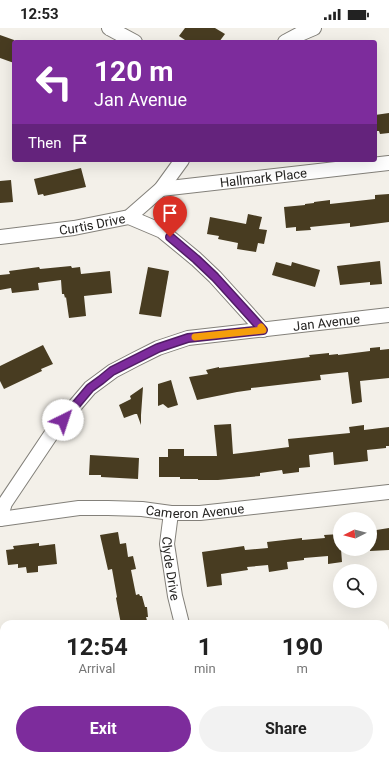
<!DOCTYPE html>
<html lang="en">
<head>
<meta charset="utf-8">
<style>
  :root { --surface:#fff; --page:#f2f2f2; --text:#222; --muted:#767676; --accent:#7d2c9c }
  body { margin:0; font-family:Roboto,sans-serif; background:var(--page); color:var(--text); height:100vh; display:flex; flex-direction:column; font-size:15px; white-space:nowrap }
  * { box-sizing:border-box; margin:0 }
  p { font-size:13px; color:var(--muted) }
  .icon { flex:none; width:22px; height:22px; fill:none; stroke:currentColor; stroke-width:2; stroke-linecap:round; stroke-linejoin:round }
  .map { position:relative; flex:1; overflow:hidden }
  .details { position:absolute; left:0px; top:592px; width:389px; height:140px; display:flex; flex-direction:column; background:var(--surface); border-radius:12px 12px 0 0; box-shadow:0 4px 16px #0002 }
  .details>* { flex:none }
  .top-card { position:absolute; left:12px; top:12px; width:365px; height:122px; border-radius:4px; box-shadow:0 4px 16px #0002; background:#7d2c9c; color:#fff; overflow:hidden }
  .needle { width:26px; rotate:264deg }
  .controls { position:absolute; left:333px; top:484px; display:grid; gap:8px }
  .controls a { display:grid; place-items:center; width:44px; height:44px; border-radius:50%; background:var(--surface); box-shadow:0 4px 16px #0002; font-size:20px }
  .pin { position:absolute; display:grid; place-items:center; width:34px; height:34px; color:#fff; margin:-41px -17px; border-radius:50% 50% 50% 0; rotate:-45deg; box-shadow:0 0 4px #0007 }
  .pin .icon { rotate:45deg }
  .me { position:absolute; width:44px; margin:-22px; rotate:41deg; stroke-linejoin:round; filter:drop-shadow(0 0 3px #0008) }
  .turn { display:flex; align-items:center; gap:14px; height:84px; padding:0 16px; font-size:18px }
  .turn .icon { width:52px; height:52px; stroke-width:2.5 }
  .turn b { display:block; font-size:28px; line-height:34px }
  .then { display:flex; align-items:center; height:38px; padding:0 16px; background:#0003; gap:8px; font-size:15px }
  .eta { display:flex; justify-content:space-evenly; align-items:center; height:68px; text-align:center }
  .eta b { font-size:24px; font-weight:700; line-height:28px }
  .button { display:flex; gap:8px; margin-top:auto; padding:8px 16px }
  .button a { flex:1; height:46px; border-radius:24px; background:var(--accent); color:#fff; font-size:16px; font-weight:700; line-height:46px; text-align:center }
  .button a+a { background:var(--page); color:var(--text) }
  .status { display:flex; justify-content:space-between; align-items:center; height:28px; padding:0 20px; background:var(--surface); direction:ltr }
  .status svg { height:11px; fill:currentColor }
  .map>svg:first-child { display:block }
  .building { fill:#483c21 }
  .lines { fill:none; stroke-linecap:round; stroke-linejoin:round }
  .street-casing { stroke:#83807a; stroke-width:16 }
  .street { stroke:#fff; stroke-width:14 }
  .route-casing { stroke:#511d65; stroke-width:10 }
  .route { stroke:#7d2c9c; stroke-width:7 }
  .slow { stroke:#f59e0b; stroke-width:7 }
  .labels { text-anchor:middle; stroke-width:4; stroke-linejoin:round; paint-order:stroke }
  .street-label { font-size:13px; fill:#262523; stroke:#f3f0e9 }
</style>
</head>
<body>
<div class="status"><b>12:53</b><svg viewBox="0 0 49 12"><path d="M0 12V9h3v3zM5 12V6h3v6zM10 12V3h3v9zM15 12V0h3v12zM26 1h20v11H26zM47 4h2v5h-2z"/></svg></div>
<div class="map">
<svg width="389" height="732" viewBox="0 0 389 732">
  <rect width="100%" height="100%" fill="#f3f0e9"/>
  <g class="building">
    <path d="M185,0H215L225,6L219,14H188L179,8Z"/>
    <path d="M0,7L14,12V35L0,30Z"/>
    <path d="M389,85V105L380,106L379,103H375V87Z"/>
    <path d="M81,140L86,159L44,168L43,166L38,167L34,151Z"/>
    <path d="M11,152L13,174L0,175V153Z"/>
    <path d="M389,166V194L350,199V195L310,199L311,202L296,203V199L286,200L284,179L305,177V176L314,175V174L330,172V176L375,171V167Z"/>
    <path d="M248,186L262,189L259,201L267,202L264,216L258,215L256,224L237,221L238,215L218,211L219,208L207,206L210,189L246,196Z"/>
    <path d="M380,233L382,256L370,257V254L340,257L337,238Z"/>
    <path d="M276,234L291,238L292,234L320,242L315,259L272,247Z"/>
    <path d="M71,238L72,240L80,239L81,246L110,243L112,265L84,268L86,288L69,290L66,269L65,270L64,266H62L61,252L38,255L39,262L12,265L11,260L0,262V247L10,246L9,243L39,239L40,241Z"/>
    <path d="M148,239L169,243L161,289L139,286Z"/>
    <path d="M43,317L53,336L41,341L42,343L4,361L0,353V338Z"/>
    <path d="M380,319V322L389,321V350L360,353L362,374L352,376L348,344L320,347L321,352L251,360V362L237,364L197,372L189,349L208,346L206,342L219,339V340L310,329L309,327L329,325V327L338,326V327L370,323V320Z"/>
    <path d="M171,352L178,377L168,380L163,376L158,378V356Z"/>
    <path d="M143,359L141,387V397L137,386H135L124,390L119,377L131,371L130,368Z"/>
    <path d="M231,396L233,426L289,419L288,411L350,405L349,399L364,397V402L389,399V418H386V420L367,422L368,433L334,437L333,424L309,427L310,439L299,440V444L283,446L282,442L260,445V448L218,452H198V451H180V449H159V429H168V421H184V428H217L214,397Z"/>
    <path d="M90,427L139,430L138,451L101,449V447H89Z"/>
    <path d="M389,500V522L370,523V503Z"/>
    <path d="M118,504L120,516L126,515L128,529L133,528L136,541L131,542L136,567L139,566L140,568H142L145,579H147L148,589H146L148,596H121L116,570L117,569L112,541L108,542L100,507Z"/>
    <path d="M340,506V521H341L342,534L328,536V528L304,530V532L287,534L288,541L269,544L268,537L247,539L248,542L221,546L222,557L207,559L202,524L244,518L245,522L268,520L267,514L302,510V512L325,510L324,507Z"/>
    <path d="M39,515V518L55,516L57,536L38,538V544L27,545L26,539L18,540V536L8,537L6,522L14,521L13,518Z"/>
  </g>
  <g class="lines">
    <g class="street-casing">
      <g id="street">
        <path d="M109,0L135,14"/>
        <path d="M285,14L300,6L314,0"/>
        <path id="s1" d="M161,161L389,135"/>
        <path d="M129,189L162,203L196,231L215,249L263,302"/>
        <path id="s2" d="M0,209L74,200L129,189L161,161L182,132"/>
        <path id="s3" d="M171,485L167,516L175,568L182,596"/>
        <path id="s4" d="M0,491L5,475L54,402L90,360L113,343L136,331L158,320L188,310L389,287"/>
        <path id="s5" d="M0,491L79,480H108L142,481L171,485H200L389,464"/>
        <path d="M385,662H389"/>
        <path d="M224,728L225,732"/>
      </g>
    </g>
    <use href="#street" class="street"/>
  </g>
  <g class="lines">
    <g class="route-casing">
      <path id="route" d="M63,392L90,360L101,352L112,343L158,320L188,310L263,302L215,249L196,231L170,209"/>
    </g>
    <use href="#route" class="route"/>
    <path class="slow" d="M195,309L263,302L261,299"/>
  </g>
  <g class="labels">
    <g class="street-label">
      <text dy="5" stroke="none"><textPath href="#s1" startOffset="103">Hallmark Place</textPath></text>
      <text dy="5" stroke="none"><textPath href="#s2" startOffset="93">Curtis Drive</textPath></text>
      <text dy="5" stroke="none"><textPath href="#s4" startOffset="410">Jan Avenue</textPath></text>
      <text dy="5" stroke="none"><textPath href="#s5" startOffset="196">Cameron Avenue</textPath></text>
      <text dy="5" stroke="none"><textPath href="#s3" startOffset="56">Clyde Drive</textPath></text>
    </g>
  </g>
</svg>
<div class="controls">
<a><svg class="needle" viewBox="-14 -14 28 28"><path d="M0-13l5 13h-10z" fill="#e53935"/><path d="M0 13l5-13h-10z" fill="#767676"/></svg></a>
<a><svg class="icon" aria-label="search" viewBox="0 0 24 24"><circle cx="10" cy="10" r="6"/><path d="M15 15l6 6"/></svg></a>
</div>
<div class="pin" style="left:170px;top:209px;background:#d93025"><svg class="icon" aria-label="arrive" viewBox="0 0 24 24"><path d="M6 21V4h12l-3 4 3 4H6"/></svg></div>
<svg class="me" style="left:63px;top:392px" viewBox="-20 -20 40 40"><circle r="19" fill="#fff"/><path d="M0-13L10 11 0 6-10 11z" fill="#7d2c9c"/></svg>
<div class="top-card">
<div class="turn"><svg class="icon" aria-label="left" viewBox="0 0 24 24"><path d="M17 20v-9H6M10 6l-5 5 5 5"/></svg><div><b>120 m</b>Jan Avenue</div></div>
<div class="then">Then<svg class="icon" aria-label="arrive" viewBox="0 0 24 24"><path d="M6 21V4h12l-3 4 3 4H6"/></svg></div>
</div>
<section class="details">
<div class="eta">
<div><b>12:54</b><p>Arrival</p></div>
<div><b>1</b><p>min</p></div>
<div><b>190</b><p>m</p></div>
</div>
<div class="button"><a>Exit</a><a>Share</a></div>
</section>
</div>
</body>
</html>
